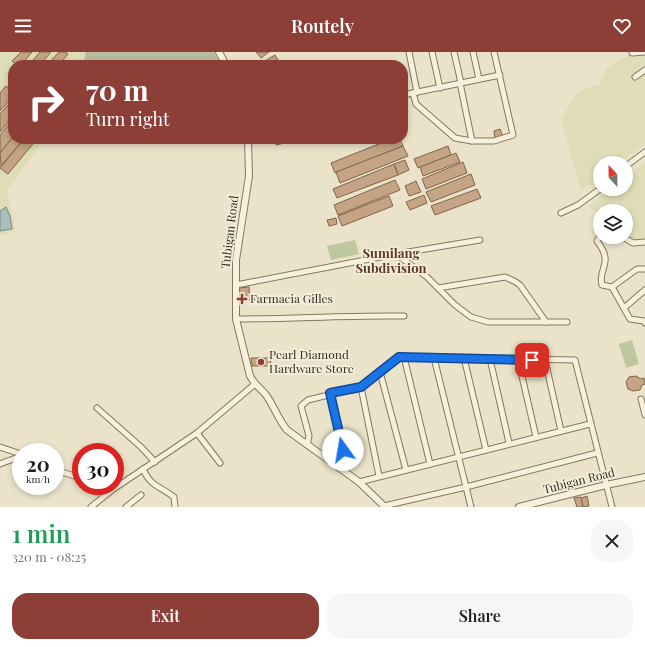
<!DOCTYPE html>
<html lang="en">
<head>
<meta charset="utf-8">
<style>
  :root { --surface:#fff; --page:#f6f6f6; --text:#222; --muted:#767676; --accent:#8d3e37 }
  body { margin:0; font-family:"Playfair Display",serif; background:var(--page); color:var(--text); height:100vh; display:flex; flex-direction:column; font-size:15px; white-space:nowrap }
  * { box-sizing:border-box; margin:0 }
  p { font-size:13px; color:var(--muted) }
  .icon { flex:none; width:22px; height:22px; fill:none; stroke:currentColor; stroke-width:2; stroke-linecap:round; stroke-linejoin:round }
  .map { position:relative; height:455px; overflow:hidden }
  .side { display:flex; flex-direction:column; background:var(--surface); flex:1 }
  .side>* { flex:none }
  .banner { position:absolute; left:8px; top:8px; width:400px; height:84px; border-radius:16px; box-shadow:0 2px 6px #0003; background:#8d3e37; color:#fff; overflow:hidden }
  .needle { width:26px; rotate:338deg }
  .tools { position:absolute; left:593px; top:104px; display:grid; gap:8px }
  .tools a { display:grid; place-items:center; width:40px; height:40px; border-radius:50%; background:var(--surface); box-shadow:0 2px 6px #0003; font-size:20px }
  .speed { position:absolute; left:12px; top:391px; display:flex; gap:8px; font-size:20px; font-weight:700; text-align:center }
  .speed>* { display:grid; place-content:center; width:52px; height:52px; border-radius:50%; background:var(--surface); box-shadow:0 2px 6px #0003; line-height:1 }
  .speed small { font-size:10px; font-weight:400 }
  .speed .limit { border:6px solid #d22; background:#fff; color:#111 }
  .pin { position:absolute; display:grid; place-items:center; width:34px; height:34px; color:#fff; margin:-17px; border-radius:8px; box-shadow:0 2px 6px #0006 }
  .me { position:absolute; width:44px; margin:-22px; rotate:347deg; stroke-linejoin:round; filter:drop-shadow(0 0 3px #0008) }
  .turn { display:flex; align-items:center; gap:14px; height:84px; padding:0 12px; font-size:18px }
  .turn .icon { width:52px; height:52px; stroke-width:2.5 }
  .turn b { display:block; font-size:28px; line-height:34px }
  .round { display:grid; place-items:center; flex:none; width:42px; height:42px; border-radius:16px; background:var(--page) }
  .overview { display:flex; align-items:center; justify-content:space-between; height:68px; padding:0 12px }
  h1 { font-size:24px; font-weight:600; line-height:30px; color:#1e9e55 }
  .cta { display:flex; gap:8px; margin-top:auto; padding:8px 12px }
  .cta a { flex:1; height:46px; border-radius:16px; background:var(--accent); color:#fff; font-size:16px; font-weight:600; line-height:46px; text-align:center }
  .cta a+a { background:var(--page); color:var(--text) }
  header { display:flex; justify-content:space-between; align-items:center; height:52px; padding:0 12px; background:var(--accent); color:#fff; font-size:18px; font-weight:600 }
  .map>svg:first-child { display:block }
  .farmland { fill:#dfdcb8 }
  .green { fill:#bfc79f }
  .cemetery { fill:#b6bd9c }
  .water { fill:#aabfbb; stroke:#718d88 }
  .building { fill:#c4a484; stroke:#816449 }
  .lines { fill:none; stroke-linecap:round; stroke-linejoin:round }
  .minor-casing { stroke:#857760; stroke-width:7 }
  .tertiary-casing { stroke:#857760; stroke-width:8 }
  .minor { stroke:#f6f0dc; stroke-width:5 }
  .tertiary { stroke:#f6f0dc; stroke-width:6 }
  .route-casing { stroke:#114b97; stroke-width:10 }
  .route { stroke:#1a73e8; stroke-width:7 }
  .poi-dot { fill:#8d3e37; stroke:#f2edd9; stroke-width:1.5 }
  .labels { text-anchor:middle; stroke-width:4; stroke-linejoin:round; paint-order:stroke }
  .street-label { font-size:12px; fill:#372e22; stroke:#f2edd9 }
  .poi-label { font-size:12px; fill:#372e22; stroke:#f2edd9; text-anchor:start }
  .neighbourhood-label { font-size:13px; font-weight:bold; fill:#5f3726; stroke:#f2edd9 }
</style>
</head>
<body>
<header><svg class="icon" aria-label="menu" viewBox="0 0 24 24"><path d="M4 6h16M4 12h16M4 18h16"/></svg>Routely<svg class="icon" aria-label="heart" viewBox="0 0 24 24"><path d="M12 20l-8-8c-3-5 5-10 8-4 3-6 11-1 8 4z"/></svg></header>
<div class="map">
<svg width="645" height="455" viewBox="0 0 645 455">
  <rect width="100%" height="100%" fill="#eae3ca"/>
  <g class="farmland">
    <path d="M0,0H86L83,13H13V87H45L6,139L13,163L15,179L0,183Z"/>
    <path d="M645,0V92L619,111H600V125L581,139L561,67L575,44L584,37L599,33L607,16L627,4Z"/>
    <path d="M645,111V190L633,191L626,185V159H600V165L589,154L611,137H626V125Z"/>
  </g>
  <g class="green">
    <path d="M355,188L359,202L331,208L327,194Z"/>
    <path d="M632,288L639,312L626,316L619,292Z"/>
  </g>
  <path class="cemetery" d="M86,0H214L221,13H83Z"/>
  <path class="water" d="M6,155L10,164L12,177L0,179V159Z"/>
  <g class="building">
    <path d="M21,0H32L21,13H17L12,9Z"/>
    <path d="M40,0H51L40,13H29Z"/>
    <path d="M59,0H65L68,2L59,13H47Z"/>
    <path d="M256,0H269L261,6Z"/>
    <path d="M275,3L281,13H265L263,10Z"/>
    <path d="M6,34L13,39V44L0,59V41Z"/>
    <path d="M13,47V64L0,80V62Z"/>
    <path d="M13,67V85L0,101V83Z"/>
    <path d="M500,77L503,85L495,88L494,79Z"/>
    <path d="M13,85V87H24L1,114L0,101Z"/>
    <path d="M24,87H37L8,122L0,116Z"/>
    <path d="M275,87H288L289,90L276,93Z"/>
    <path d="M391,87H400L403,94L335,121L331,111Z"/>
    <path d="M403,94L408,104L340,131L336,120Z"/>
    <path d="M448,94L451,103L418,116L414,107Z"/>
    <path d="M456,101L460,110L423,124L420,115Z"/>
    <path d="M405,108L409,118L398,123L394,112Z"/>
    <path d="M463,110L467,121L426,137L422,127Z"/>
    <path d="M394,112L398,123L337,146L333,137Z"/>
    <path d="M471,122L475,133L431,150L426,140Z"/>
    <path d="M395,128L400,138L338,163L334,153Z"/>
    <path d="M416,129L421,140L409,144L405,134Z"/>
    <path d="M477,137L481,146L435,163L431,154Z"/>
    <path d="M424,143L427,151L410,158L406,150Z"/>
    <path d="M389,144L393,154L342,174L338,164Z"/>
    <path d="M336,166L337,172L329,174L327,168Z"/>
    <path d="M249,235L250,248L241,249L239,236Z"/>
    <path d="M251,306H270L271,314H252Z"/>
    <path d="M636,324L641,327L644,326L645,332L642,333L640,338L633,339L628,337L626,330L629,325Z"/>
    <path d="M587,444L589,454L583,455L581,446Z"/>
    <path d="M581,445L583,455H577L574,446Z"/>
  </g>
  <g class="lines">
    <g class="minor-casing">
      <g id="minor">
        <path d="M409,0L417,40"/>
        <path d="M432,0L440,36"/>
        <path d="M454,0L461,31"/>
        <path d="M473,0L479,27"/>
        <path d="M632,1L645,0"/>
        <path d="M635,25L645,18"/>
        <path d="M460,31L472,89"/>
        <path d="M413,41L416,52L455,86L472,89H494L513,83L494,0"/>
        <path d="M403,43L500,23"/>
        <path d="M626,114L645,100"/>
        <path d="M561,161L578,153L600,137"/>
        <path d="M600,184L597,189C615,212 597,217 602,233L612,235"/>
        <path d="M623,185L633,191L645,190"/>
        <path d="M396,202L427,225L455,253L471,265L488,270H567"/>
        <path d="M645,217H637L612,235L630,267L644,269L645,271"/>
        <path d="M236,233L396,202L480,188"/>
        <path d="M438,236L505,225L514,229L520,233L546,270"/>
        <path d="M624,256L645,238"/>
        <path d="M236,267C292,267 348,263 404,264"/>
        <path d="M404,305L430,412"/>
        <path d="M434,306L471,455"/>
        <path d="M464,306L486,398"/>
        <path d="M490,307L509,391"/>
        <path d="M518,307L536,385"/>
        <path d="M545,308L561,379"/>
        <path d="M380,320L406,418"/>
        <path d="M361,335L379,424"/>
        <path d="M330,341L343,398L342,401L335,412"/>
        <path d="M641,347L645,363"/>
        <path d="M97,356L141,395L155,410"/>
        <path d="M197,381L220,411"/>
        <path d="M307,393L309,384L301,354L308,348L361,335L399,305L575,308L612,455"/>
        <path d="M0,395L21,402"/>
        <path d="M0,412L21,404"/>
        <path d="M143,417C151,435 160,434 174,445L175,455"/>
        <path d="M55,418L81,426"/>
        <path d="M359,430L590,372"/>
        <path d="M105,434L112,438"/>
        <path d="M384,454L466,435L597,401"/>
        <path d="M91,455L112,438L197,381L255,332"/>
        <path d="M126,455L141,443"/>
      </g>
    </g>
    <g class="tertiary-casing">
      <g id="tertiary">
        <path d="M219,0L226,13"/>
        <path d="M248,87L249,124L236,208V267L250,324C255,334 260,335 266,343C274,354 278,367 287,378L359,430L385,455"/>
        <path d="M519,455L606,433L645,425"/>
      </g>
    </g>
    <use href="#minor" class="minor"/>
    <use href="#tertiary" class="tertiary"/>
  </g>
  <g class="lines">
    <g class="route-casing">
      <path id="route" d="M343,398L330,341L361,335L399,305L532,308"/>
    </g>
    <use href="#route" class="route"/>
  </g>
  <g class="poi-dot">
    <path d="M240 241h4v4h4v4h-4v4h-4v-4h-4v-4h4z"/>
    <circle cx="261" cy="310" r="4"/>
  </g>
  <g class="labels">
    <g class="street-label">
      <text transform="translate(230 180) rotate(-83)" y="4">Tubigan Road</text>
      <text transform="translate(579 429) rotate(-14)" y="4">Tubigan Road</text>
    </g>
    <g class="poi-label">
      <text x="250" y="251">Farmacia Gilles</text>
      <text x="269" y="307">Pearl Diamond<tspan x="269" dy="14">Hardware Store</tspan></text>
    </g>
    <g class="neighbourhood-label">
      <text x="391" y="206">Sumilang<tspan x="391" dy="15">Subdivision</tspan></text>
    </g>
  </g>
</svg>
<div class="tools">
<a><svg class="needle" viewBox="-14 -14 28 28"><path d="M0-13l5 13h-10z" fill="#e53935"/><path d="M0 13l5-13h-10z" fill="#767676"/></svg></a>
<a><svg class="icon" aria-label="layers" viewBox="0 0 24 24"><path d="M12 4l9 5-9 5-9-5zM3 14l9 5 9-5"/></svg></a>
</div>
<div class="speed"><div>20<small>km/h</small></div><div class="limit">30</div></div>
<div class="pin" style="left:532px;top:308px;background:#d93025"><svg class="icon" aria-label="arrive" viewBox="0 0 24 24"><path d="M6 21V4h12l-3 4 3 4H6"/></svg></div>
<svg class="me" style="left:343px;top:398px" viewBox="-20 -20 40 40"><circle r="19" fill="#fff"/><path d="M0-13L10 11 0 6-10 11z" fill="#1a73e8"/></svg>
<div class="banner">
<div class="turn"><svg class="icon" aria-label="right" viewBox="0 0 24 24"><path d="M7 20v-9h11M14 6l5 5-5 5"/></svg><div><b>70 m</b>Turn right</div></div>
</div>
</div>
<section class="side">
<div class="overview"><div><h1>1 min</h1><p>320 m · 08:25</p></div><a class="round"><svg class="icon" aria-label="close" viewBox="0 0 24 24"><path d="M6 6l12 12M18 6L6 18"/></svg></a></div>
<div class="cta"><a>Exit</a><a>Share</a></div>
</section>
</body>
</html>
